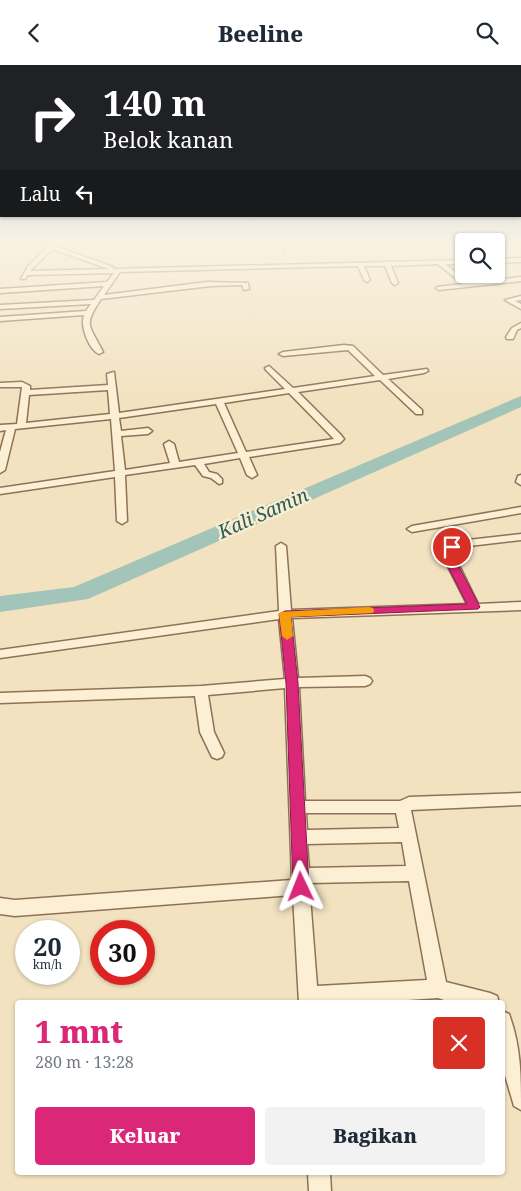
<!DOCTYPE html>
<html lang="id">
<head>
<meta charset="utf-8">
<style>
  :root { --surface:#fff; --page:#f2f2f3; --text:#1f2937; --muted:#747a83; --accent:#db2777 }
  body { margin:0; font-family:"Noto Serif",serif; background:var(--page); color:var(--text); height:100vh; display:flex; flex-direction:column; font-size:19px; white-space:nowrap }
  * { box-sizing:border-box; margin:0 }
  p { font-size:16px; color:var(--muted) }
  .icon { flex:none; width:28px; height:28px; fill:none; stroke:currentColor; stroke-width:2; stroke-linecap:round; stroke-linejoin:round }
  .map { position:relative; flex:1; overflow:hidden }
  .side { position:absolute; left:15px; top:935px; width:490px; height:175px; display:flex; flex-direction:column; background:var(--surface); border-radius:5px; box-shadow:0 1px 4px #0004 }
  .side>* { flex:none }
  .top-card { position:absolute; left:0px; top:0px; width:521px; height:152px; box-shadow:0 1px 4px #0004; background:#202124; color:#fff; overflow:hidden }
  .buttons { position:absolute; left:455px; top:168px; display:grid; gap:10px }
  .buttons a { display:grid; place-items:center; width:50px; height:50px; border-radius:5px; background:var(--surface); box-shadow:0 1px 4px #0004; font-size:25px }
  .speed { position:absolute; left:15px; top:855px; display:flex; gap:10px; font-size:25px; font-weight:700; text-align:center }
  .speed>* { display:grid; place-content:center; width:65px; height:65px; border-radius:50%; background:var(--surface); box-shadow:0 1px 4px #0004; line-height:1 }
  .speed small { font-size:12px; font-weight:400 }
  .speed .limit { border:8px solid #d22; background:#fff; color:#111 }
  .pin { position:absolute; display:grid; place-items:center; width:42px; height:42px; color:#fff; margin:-21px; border:2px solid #fff; border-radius:50%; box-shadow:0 1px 5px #0007 }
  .me { position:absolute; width:55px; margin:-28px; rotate:358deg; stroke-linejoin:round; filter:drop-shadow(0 0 4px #0008) }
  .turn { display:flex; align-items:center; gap:18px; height:105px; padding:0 20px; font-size:22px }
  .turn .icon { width:65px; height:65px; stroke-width:2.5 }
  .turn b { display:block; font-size:35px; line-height:42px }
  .then { display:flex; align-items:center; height:48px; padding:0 20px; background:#0003; gap:10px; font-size:19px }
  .round { display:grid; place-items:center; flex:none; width:52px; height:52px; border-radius:5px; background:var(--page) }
  .head { display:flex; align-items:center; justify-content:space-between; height:85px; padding:0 20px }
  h1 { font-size:30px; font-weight:800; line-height:38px; color:var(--accent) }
  .cta { display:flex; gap:10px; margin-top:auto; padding:10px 20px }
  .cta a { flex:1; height:58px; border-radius:5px; background:var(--accent); color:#fff; font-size:20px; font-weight:800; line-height:58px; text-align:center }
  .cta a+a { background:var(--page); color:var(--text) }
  header { display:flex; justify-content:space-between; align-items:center; height:65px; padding:0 20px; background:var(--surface); font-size:22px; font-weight:800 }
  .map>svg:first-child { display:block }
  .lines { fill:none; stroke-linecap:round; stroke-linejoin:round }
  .river { fill:#a3c4b9; fill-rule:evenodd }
  .street-casing { stroke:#8d7256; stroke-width:3 }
  .path { stroke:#8d7256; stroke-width:1; stroke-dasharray:2 1; stroke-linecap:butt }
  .street { fill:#fcefd4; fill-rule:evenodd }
  .route { fill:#db2777; stroke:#8e194d }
  .slow { fill:#f59e0b }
  .labels { text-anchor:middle; stroke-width:5; stroke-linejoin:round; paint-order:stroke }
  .water-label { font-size:19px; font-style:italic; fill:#295d58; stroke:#f9ecd0 }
</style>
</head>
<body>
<header><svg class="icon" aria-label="back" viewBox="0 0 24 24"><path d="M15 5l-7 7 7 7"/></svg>Beeline<svg class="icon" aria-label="search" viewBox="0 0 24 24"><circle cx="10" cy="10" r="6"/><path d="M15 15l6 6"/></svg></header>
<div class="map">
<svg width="521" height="1126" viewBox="0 0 521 1126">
  <rect width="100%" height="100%" fill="#f2e2c0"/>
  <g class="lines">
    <path class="river" d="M521,331V342L88,534L0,547V531L74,522Z"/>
    <g class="street-casing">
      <g id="street">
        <path d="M36,177L55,179V181L113,202V204L464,195V199H445L469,218L521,212V216L439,225L436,223L437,222L463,219L438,199L391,201L398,218L395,220L392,218L385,201H364L370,215L367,217L364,215L358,201L120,207L104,230L207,217L248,218L249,224L244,225L242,220L211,221L101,234C83,261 89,259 103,287L99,289C89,284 80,262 84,250L0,256V252L86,246L91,239L0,244V240L94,235L104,221L0,228V224L107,217L114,208L28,210L25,214H21L28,201L48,182ZM52,184L109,204L30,206Z"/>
        <path d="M521,193V197L496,198V194Z"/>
        <path d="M521,231V235L515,236L521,239V244L505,235Z"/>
        <path d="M521,258V263L517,265L513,274H507L506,272L512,263Z"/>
        <path d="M344,280L353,281L383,310L427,304L428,306L424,308L388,314L422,345V349H416L380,315L298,327L340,369L344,374L340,378L249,392L257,410L252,413L247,410L240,393L204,399L209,407L217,409L222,414V418L219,419L211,413L203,411L195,400L125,410L127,456L122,459L117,456L115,412L0,429V423L115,406L111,354L15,364L5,405L0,408V387L6,365L0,366V360L17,359L22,322H0V318L22,317L30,321V325L108,320L107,309L114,307L119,348L285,324L266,305L265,303L269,301L293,323L375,311L348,285L283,291L279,289L283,287ZM108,325L110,349L26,358L29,330ZM289,328L334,374L246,387L224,338ZM216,339L238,388L179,397L174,379L169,376L164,379L170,398L125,405L121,371L148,369L152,366L148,363L121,366L119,353Z"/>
        <path d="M521,410V420L516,417L518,411Z"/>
        <path d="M521,442V448L412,467L407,464L412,461Z"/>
        <path d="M521,469V475L469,481L455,486V492L478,539L521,537V545L292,553L298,613L365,611L370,613L372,616L370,619L365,621L299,622L305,736H400L409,732L521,728V740L411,745L446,917L490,928L497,931L499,938H453L438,933L363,938H299L293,830L15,851L0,849V833L15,835L292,815L285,623L208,630L214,667L224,688L222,692L217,694L212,692L200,667L195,631L0,638V628L201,621L285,614L279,554L0,593V585L279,546L276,481L281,478L286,481L291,545L467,539L443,492L445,482L468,475ZM306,748H396L399,763L307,765ZM402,777L406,801L309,803L307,779ZM409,816L427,915L317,921L309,818Z"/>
        <path d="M502,946L509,949C521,981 521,1011 521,1045L514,1041L502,1000Z"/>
        <path d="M308,1108H330L331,1126H309Z"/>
      </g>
    </g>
    <path class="path" d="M283,177L284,192"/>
    <use href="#street" class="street"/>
  </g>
  <linearGradient id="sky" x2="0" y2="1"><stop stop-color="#8cbad5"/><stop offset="0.53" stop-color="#f9f2e3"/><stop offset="1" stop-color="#f9f2e3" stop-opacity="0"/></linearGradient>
  <rect width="521" height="334" fill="url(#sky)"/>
  <path class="route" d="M452,479L457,482L453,486L454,492L480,542L478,544L291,552L298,618L309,822L307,827L301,829L295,827L293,822L286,618L279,549L285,546L467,539L443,492V486L448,480Z"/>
  <path class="slow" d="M369,542L373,543L374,546L373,548L291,552L293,571L287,575L282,571L279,549L281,547Z"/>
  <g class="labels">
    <g class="water-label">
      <text transform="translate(263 448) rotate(-24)" y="7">Kali Samin</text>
    </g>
  </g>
</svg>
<div class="buttons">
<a><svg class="icon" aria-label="search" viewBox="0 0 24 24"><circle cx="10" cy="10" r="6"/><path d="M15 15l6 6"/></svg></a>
</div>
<div class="speed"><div>20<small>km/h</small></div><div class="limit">30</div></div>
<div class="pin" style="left:452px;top:482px;background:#d93025"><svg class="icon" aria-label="arrive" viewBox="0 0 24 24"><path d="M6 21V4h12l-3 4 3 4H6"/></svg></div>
<svg class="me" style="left:301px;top:822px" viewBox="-20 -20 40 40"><path d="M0-17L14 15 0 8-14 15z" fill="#db2777" stroke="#fff" stroke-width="4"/></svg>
<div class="top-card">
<div class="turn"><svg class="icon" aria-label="right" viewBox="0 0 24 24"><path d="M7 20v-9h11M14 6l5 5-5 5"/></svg><div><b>140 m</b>Belok kanan</div></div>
<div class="then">Lalu<svg class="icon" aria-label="left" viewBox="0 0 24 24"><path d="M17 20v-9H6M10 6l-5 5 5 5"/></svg></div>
</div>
<section class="side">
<div class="head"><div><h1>1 mnt</h1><p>280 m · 13:28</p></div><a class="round" style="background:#d93025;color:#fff"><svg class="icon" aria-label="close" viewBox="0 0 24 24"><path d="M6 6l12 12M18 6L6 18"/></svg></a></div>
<div class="cta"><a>Keluar</a><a>Bagikan</a></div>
</section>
</div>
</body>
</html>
